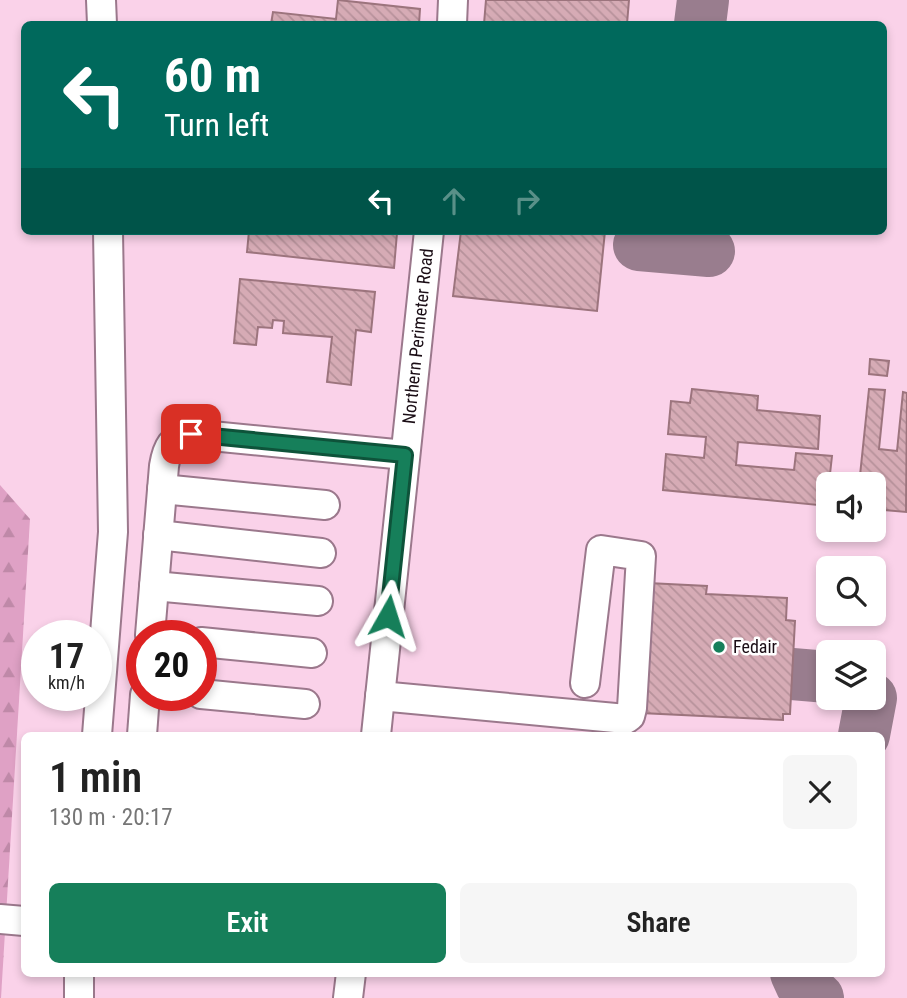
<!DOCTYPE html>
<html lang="en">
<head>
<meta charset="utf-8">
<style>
  :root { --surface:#fff; --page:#f6f6f6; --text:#222; --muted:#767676; --accent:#167f5a }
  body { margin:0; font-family:"Roboto Condensed",sans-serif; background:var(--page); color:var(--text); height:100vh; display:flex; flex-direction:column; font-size:26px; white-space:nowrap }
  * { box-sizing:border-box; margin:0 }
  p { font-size:23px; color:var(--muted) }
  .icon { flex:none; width:38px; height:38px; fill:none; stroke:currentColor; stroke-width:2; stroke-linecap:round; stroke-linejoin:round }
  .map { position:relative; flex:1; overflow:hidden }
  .details { position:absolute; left:21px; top:732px; width:864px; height:245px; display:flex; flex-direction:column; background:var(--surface); border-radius:10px; box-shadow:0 4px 10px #0003 }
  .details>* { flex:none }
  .banner { position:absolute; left:21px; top:21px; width:866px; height:214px; border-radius:10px; box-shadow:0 4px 10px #0003; background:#00695c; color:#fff; overflow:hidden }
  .buttons { position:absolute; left:816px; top:472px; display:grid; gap:14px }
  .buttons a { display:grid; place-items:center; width:70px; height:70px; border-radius:10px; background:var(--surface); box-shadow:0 4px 10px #0003; font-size:35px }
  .speed { position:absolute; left:21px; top:620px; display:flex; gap:14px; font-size:35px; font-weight:700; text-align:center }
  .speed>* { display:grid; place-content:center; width:91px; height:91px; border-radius:50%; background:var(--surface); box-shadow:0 4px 10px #0003; line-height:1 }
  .speed small { font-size:18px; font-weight:400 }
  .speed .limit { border:10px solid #d22; background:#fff; color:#111 }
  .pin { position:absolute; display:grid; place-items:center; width:60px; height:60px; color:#fff; margin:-30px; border-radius:14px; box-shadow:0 4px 10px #0006 }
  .me { position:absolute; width:77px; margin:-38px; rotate:6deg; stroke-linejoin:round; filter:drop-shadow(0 0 5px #0008) }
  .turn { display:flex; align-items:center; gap:24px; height:147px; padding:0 28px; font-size:32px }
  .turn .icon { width:91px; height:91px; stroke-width:2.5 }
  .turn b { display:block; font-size:49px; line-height:60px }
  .lanes { display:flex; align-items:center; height:66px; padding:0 28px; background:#0003; justify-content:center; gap:35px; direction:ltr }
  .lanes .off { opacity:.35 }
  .round { display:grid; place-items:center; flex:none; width:74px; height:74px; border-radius:10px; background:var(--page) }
  .summary { display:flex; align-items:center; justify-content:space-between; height:119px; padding:0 28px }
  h1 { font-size:42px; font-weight:600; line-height:52px }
  .button { display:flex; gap:14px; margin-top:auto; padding:14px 28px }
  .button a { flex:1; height:80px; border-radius:10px; background:var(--accent); color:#fff; font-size:28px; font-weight:600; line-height:80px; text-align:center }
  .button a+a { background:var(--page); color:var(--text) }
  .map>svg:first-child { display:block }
  .forest { fill:url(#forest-firs) }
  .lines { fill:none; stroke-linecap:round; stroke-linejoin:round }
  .taxiway { stroke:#997d8e; stroke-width:52 }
  .building { fill:url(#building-back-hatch); stroke:#9c747d; stroke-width:2 }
  .minor-casing { stroke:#9b788c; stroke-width:32 }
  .minor { stroke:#fff; stroke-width:28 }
  .route-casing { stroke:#0e533a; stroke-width:18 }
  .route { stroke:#167f5a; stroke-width:12 }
  .poi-dot { fill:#167f5a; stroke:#fff; stroke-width:2.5 }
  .labels { text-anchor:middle; stroke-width:5; stroke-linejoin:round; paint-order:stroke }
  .street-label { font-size:18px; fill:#1a0d15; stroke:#fff }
  .poi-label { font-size:18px; fill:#1a0d15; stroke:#fff; text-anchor:start }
</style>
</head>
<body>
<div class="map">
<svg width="907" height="998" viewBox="0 0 907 998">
  <defs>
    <pattern id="forest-firs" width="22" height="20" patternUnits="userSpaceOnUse" patternTransform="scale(1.75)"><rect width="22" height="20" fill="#dfa1c5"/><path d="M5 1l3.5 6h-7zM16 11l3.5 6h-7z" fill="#bf89a8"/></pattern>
    <pattern id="building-back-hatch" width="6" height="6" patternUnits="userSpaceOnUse" patternTransform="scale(1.75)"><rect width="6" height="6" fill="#d6abb5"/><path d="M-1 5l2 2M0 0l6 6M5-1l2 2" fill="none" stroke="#b7929b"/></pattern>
  </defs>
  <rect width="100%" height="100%" fill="#fad2e9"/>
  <path class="forest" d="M0,485L30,519L1,998H0Z"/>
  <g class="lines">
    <g class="taxiway">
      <path d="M700,24L703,0"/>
      <path d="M639,245L709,251"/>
      <path d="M792,674L828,677"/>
      <path d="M864,735L871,698"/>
      <path d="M796,973L801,984L818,998"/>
    </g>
  </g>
  <g class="building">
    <path d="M338,0L420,9L419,24H271L273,12L336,19Z"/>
    <path d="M486,0H629L627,24H484Z"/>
    <path d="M249,231H411L410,234L397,233L394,268L247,252Z"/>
    <path d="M461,231H605L597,311L453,296Z"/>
    <path d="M240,279L375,292L371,332L356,330L351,385L327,382L332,337L283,333L284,321L273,320L272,328L258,327L256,345L234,343Z"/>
    <path d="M870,359L889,361L887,376L869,374Z"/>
    <path d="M692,389L758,396L757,410L820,416L818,449L738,442L736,465L794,470L796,453L832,456L830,474L856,476V485H828V506L663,490L666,454L704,458L706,437L668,434L671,401L690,403Z"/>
    <path d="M869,389L885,390L879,449L897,451L903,392L907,393L906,512L873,509V485H859Z"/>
    <path d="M648,583L707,586L706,594L787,598L786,620L795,621L790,714H783V720L641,713Z"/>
  </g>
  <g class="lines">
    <g class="minor-casing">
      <g id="minor">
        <path d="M101,0L102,24"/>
        <path d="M452,24L453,0"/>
        <path d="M162,489L325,505"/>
        <path d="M158,535L321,553"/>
        <path d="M154,586L318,601"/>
        <path d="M150,635L164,466C167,448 172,437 191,434L405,455"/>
        <path d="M201,642L312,653"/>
        <path d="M201,694L305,704"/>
        <path d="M380,696L626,719L630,716L632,708L641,556L601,550L585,683"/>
        <path d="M97,735L113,532L108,231"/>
        <path d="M142,735L145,695"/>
        <path id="s1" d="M376,735L429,231"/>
        <path d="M0,919L24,921"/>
        <path d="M79,973V998"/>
        <path d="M348,998L351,973"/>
      </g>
    </g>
    <use href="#minor" class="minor"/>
  </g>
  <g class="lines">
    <g class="route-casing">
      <path id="route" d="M191,434L405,455L388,616"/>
    </g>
    <use href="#route" class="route"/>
  </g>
  <circle class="poi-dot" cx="719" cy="647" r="7"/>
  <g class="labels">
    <g class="street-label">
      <text dy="6" stroke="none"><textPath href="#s1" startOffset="401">Northern Perimeter Road</textPath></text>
    </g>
    <g class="poi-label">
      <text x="733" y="653">Fedair</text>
    </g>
  </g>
</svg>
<div class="buttons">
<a><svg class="icon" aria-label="sound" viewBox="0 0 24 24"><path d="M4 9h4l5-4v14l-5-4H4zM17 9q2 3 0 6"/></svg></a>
<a><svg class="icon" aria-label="search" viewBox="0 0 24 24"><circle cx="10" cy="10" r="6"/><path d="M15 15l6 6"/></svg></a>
<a><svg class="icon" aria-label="layers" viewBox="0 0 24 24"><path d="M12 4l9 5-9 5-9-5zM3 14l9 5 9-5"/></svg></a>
</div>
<div class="speed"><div>17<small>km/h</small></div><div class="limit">20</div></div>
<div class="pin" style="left:191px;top:434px;background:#d93025"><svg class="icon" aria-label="arrive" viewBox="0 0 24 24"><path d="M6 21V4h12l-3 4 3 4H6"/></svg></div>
<svg class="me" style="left:388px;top:616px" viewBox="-20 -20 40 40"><path d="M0-17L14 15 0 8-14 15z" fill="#167f5a" stroke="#fff" stroke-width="4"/></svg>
<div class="banner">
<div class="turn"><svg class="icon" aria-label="left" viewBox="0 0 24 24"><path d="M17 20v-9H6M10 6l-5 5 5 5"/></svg><div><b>60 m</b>Turn left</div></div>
<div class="lanes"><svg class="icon" aria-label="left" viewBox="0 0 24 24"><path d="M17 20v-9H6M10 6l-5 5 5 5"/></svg><svg class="icon off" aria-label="ahead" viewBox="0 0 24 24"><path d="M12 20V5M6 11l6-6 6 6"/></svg><svg class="icon off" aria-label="right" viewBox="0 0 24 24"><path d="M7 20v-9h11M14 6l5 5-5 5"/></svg></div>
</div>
<section class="details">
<div class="summary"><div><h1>1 min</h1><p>130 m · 20:17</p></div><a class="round"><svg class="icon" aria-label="close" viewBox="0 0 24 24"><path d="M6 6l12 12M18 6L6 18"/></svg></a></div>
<div class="button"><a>Exit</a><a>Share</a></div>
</section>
</div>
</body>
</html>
